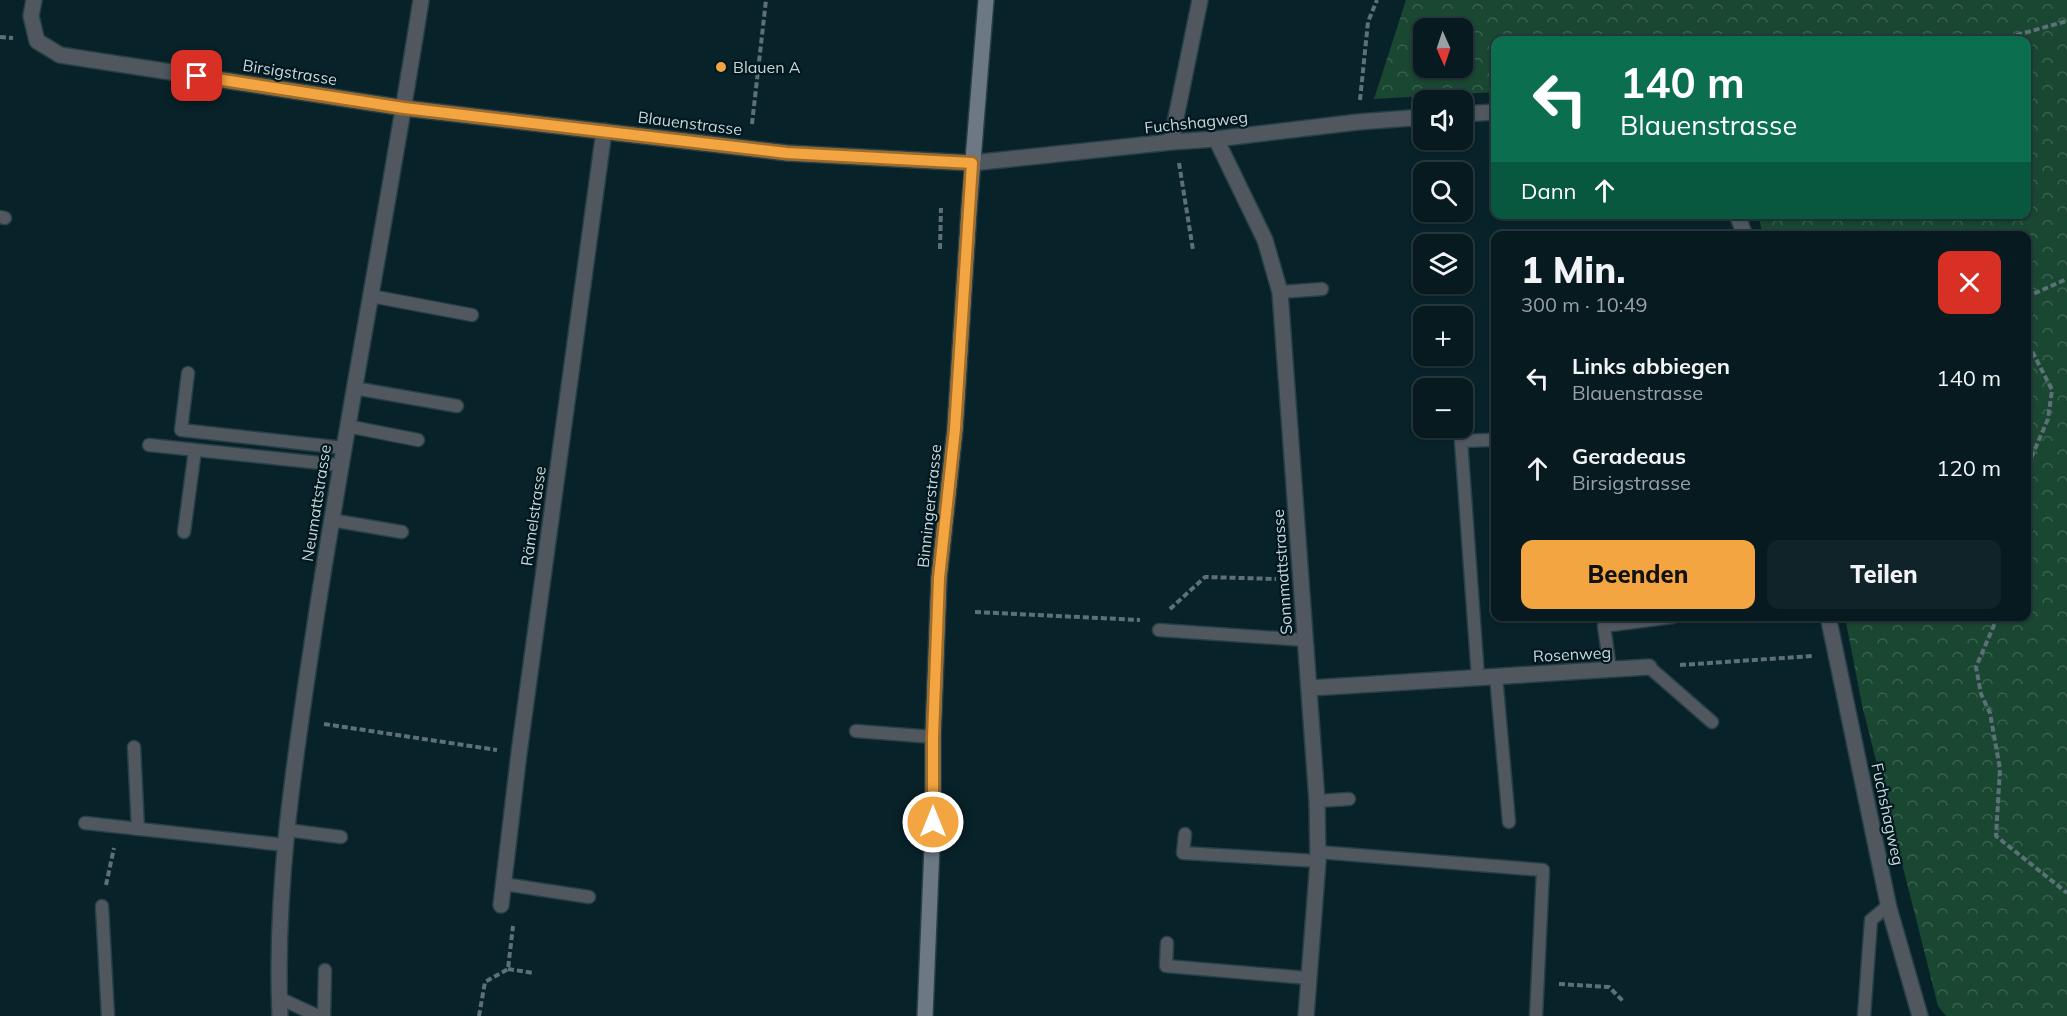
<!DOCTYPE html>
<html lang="de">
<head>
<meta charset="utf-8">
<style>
  :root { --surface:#061a1f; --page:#0f2328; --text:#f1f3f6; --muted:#98a1a4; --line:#27383d; --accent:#f2a541 }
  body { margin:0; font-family:Mulish,sans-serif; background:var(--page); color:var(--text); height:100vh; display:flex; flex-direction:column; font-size:22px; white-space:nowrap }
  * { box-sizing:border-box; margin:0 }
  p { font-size:20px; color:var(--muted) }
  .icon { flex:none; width:33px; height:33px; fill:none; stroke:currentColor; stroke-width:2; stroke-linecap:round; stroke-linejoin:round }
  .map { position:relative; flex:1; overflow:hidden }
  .drawer { position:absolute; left:1491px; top:231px; width:540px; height:390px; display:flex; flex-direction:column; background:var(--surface); border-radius:12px; box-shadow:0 2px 4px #0004,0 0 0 2px var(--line) }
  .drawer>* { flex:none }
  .top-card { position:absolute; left:1491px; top:36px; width:540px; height:183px; border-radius:12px; box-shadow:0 2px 4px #0004,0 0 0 2px var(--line); background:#0b6e4f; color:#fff; overflow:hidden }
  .needle { width:39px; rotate:177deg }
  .tools { position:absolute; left:1413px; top:18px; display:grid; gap:12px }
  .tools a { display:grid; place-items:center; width:60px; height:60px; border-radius:12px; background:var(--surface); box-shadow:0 2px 4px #0004,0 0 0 2px var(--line); font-size:30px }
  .pin { position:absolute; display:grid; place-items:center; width:51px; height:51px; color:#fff; margin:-26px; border-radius:12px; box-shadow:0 3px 9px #0006 }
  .me { position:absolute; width:66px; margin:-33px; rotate:0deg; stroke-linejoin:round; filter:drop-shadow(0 0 4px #0008) }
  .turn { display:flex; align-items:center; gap:21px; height:126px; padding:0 30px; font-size:27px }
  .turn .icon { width:78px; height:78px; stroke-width:2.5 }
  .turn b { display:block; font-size:42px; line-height:51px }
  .then { display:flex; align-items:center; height:57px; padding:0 30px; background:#0003; gap:12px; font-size:22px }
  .round { display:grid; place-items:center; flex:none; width:63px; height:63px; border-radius:12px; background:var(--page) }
  .head { display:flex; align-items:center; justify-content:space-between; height:102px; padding:0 30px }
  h1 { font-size:36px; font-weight:800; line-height:45px }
  .cta { display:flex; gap:12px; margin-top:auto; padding:12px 30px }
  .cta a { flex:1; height:69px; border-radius:12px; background:var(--accent); color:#111; font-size:24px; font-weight:800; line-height:69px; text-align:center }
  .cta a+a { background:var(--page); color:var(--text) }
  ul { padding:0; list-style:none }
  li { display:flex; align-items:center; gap:18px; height:90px; padding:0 30px }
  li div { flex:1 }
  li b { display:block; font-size:22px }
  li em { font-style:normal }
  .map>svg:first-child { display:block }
  .forest { fill:url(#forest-crowns); fill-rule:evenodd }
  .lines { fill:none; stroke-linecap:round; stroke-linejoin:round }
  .lane-casing { stroke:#273f46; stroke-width:15 }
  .street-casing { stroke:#273f46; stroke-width:18 }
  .secondary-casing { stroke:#273f46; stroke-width:18 }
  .path { stroke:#5c7177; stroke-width:4; stroke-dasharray:6 3; stroke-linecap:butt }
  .lane { stroke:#50575f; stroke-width:12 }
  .street { stroke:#50575f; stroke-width:15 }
  .secondary { stroke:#6c7884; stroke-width:15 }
  .route-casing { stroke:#9d6b2a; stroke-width:15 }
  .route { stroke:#f2a541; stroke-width:10 }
  .poi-dot { fill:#f2a541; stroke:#01181f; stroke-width:2 }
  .labels { text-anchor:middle; stroke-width:4.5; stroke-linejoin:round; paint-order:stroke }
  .poi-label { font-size:16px; fill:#c9d7dc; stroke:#01181f; text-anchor:start }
  .street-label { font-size:16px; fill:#c9d7dc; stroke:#01181f }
</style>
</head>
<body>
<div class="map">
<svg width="2067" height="1016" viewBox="0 0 2067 1016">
  <defs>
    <pattern id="forest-crowns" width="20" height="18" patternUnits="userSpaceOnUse" patternTransform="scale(1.5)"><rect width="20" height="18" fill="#194731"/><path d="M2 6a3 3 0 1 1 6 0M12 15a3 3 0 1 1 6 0" fill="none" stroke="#39614e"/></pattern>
  </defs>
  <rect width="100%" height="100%" fill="#082229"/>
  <path class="forest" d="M1406,0H2067V1016H1946L1938,1006L1862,705L1845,617L2026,616V236L1763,235L1758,215L2026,214V40H1496L1495,92L1374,99ZM1424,28H1462V68H1424Z"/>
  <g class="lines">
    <g class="lane-casing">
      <g id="lane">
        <path d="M0,217L5,218"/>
        <path d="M1280,292L1322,289"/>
        <path d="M371,296L472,315"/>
        <path d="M188,373L181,430L344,448"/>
        <path d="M354,388L457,406"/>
        <path d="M347,426L418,440"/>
        <path d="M149,445L340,465"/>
        <path d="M331,520L402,532"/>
        <path d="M184,532L195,450"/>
        <path d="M1159,630L1305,640"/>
        <path d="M1649,667L1712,722"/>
        <path d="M1610,669L1604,626L1672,617"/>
        <path d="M1496,676L1509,822"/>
        <path d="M1478,677L1461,441L1489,440"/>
        <path d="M856,731L933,737"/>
        <path d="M134,747L138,829"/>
        <path d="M1317,801L1349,799"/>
        <path d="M85,823L285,845"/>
        <path d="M287,830L341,837"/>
        <path d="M1185,834L1183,853L1318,861"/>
        <path d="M1318,852L1543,870L1536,1016"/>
        <path d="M504,884L589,897"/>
        <path d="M102,906L108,1016"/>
        <path d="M1167,943L1166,966L1308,978"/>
        <path d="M279,998L318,1016"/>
        <path d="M324,1016L325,970"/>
        <path d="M1864,1016L1871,920L1889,905"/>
      </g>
    </g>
    <g class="street-casing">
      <g id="street">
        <path d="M34,0L31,16L37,41L60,55L404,108L787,153L972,163L1171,142L1216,139L1358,122L1424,117"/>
        <path d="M1462,114L1496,112"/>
        <path d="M1216,139L1265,240L1280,292L1317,801L1318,861L1306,1016"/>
        <path d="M1171,142L1200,0"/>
        <path d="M1737,214L1745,236"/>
        <path d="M1828,616L1889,908L1920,1016"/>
        <path d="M1310,688L1649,667"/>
        <path d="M501,905L519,753L604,131"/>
        <path d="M280,1016C274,880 297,745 317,611C349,407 389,204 421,0"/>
      </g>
    </g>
    <g class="secondary-casing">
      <path id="secondary" d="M925,1016L933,822V737L939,578L955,429L969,210L986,0"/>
    </g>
    <g class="path">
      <path d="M0,37L13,38"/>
      <path d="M1999,40L2067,21"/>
      <path d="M1360,100L1368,22L1377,0"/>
      <path d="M752,124L766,0"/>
      <path d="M1179,163L1193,250"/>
      <path d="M940,249L941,208"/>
      <path d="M2026,297L2067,279"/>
      <path d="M2026,335L2029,345L2052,390L2048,419L2032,456L2026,494"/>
      <path d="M1170,609L1205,577L1276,579"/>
      <path d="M975,612L1140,620"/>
      <path d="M1998,616L1976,667L1981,694L1990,713L2000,769L1996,836L2067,893"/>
      <path d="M1680,665L1813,656"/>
      <path d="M324,724L497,750"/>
      <path d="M106,885L114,848"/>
      <path d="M508,969L534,973"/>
      <path d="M1559,984L1609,987L1624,1002"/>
      <path d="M479,1016L485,982L508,969L513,926"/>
    </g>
    <use href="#lane" class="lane"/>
    <use href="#street" class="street"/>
    <use href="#secondary" class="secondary"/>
  </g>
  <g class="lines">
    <g class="route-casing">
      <path id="route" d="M197,76L404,108L787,153L972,163L955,429L939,578L933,737V822"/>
    </g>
    <use href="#route" class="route"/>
  </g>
  <circle class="poi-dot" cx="721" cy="67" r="6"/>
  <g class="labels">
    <g class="poi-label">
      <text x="733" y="73">Blauen A</text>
    </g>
    <g class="street-label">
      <text transform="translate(290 72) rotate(9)" y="6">Birsigstrasse</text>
      <text transform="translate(1196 122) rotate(-6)" y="6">Fuchshagweg</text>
      <text transform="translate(690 123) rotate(7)" y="6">Blauenstrasse</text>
      <text transform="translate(316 503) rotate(-81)" y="6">Neumattstrasse</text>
      <text transform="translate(929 506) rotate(-84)" y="6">Binningerstrasse</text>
      <text transform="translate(533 516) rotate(-82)" y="6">Rämelstrasse</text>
      <text transform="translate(1282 572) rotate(-94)" y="6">Sonnmattstrasse</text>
      <text transform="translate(1572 654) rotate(-3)" y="6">Rosenweg</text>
      <text transform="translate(1888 814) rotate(78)" y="6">Fuchshagweg</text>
    </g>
  </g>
</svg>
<div class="tools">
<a><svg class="needle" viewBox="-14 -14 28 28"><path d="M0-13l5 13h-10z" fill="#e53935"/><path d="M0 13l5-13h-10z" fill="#98a1a4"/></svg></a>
<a><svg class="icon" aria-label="sound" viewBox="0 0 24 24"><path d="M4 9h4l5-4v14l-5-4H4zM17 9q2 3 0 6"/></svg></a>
<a><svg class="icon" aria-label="search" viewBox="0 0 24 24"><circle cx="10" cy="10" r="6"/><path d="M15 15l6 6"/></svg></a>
<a><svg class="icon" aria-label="layers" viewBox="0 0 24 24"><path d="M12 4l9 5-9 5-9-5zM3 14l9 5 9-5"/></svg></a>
<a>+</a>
<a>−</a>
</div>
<div class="pin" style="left:197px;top:76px;background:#d93025"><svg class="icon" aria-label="arrive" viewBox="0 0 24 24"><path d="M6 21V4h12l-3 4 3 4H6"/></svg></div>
<svg class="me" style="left:933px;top:822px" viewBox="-20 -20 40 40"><circle r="17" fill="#f2a541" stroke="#fff" stroke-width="3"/><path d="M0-11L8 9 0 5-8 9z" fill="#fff"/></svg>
<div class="top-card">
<div class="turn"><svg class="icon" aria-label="left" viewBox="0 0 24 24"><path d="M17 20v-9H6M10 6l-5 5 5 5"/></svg><div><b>140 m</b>Blauenstrasse</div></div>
<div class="then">Dann<svg class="icon" aria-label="ahead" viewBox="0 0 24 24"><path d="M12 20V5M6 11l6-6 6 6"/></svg></div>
</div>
<section class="drawer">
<div class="head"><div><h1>1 Min.</h1><p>300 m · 10:49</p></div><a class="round" style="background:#d93025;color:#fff"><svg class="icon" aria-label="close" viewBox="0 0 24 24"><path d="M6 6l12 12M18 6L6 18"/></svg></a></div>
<ul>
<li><svg class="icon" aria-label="left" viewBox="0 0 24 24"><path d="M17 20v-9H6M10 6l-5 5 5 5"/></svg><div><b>Links abbiegen</b><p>Blauenstrasse</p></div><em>140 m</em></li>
<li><svg class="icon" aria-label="ahead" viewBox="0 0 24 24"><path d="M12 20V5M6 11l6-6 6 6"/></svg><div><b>Geradeaus</b><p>Birsigstrasse</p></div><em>120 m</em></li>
</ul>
<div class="cta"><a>Beenden</a><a>Teilen</a></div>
</section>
</div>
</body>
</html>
